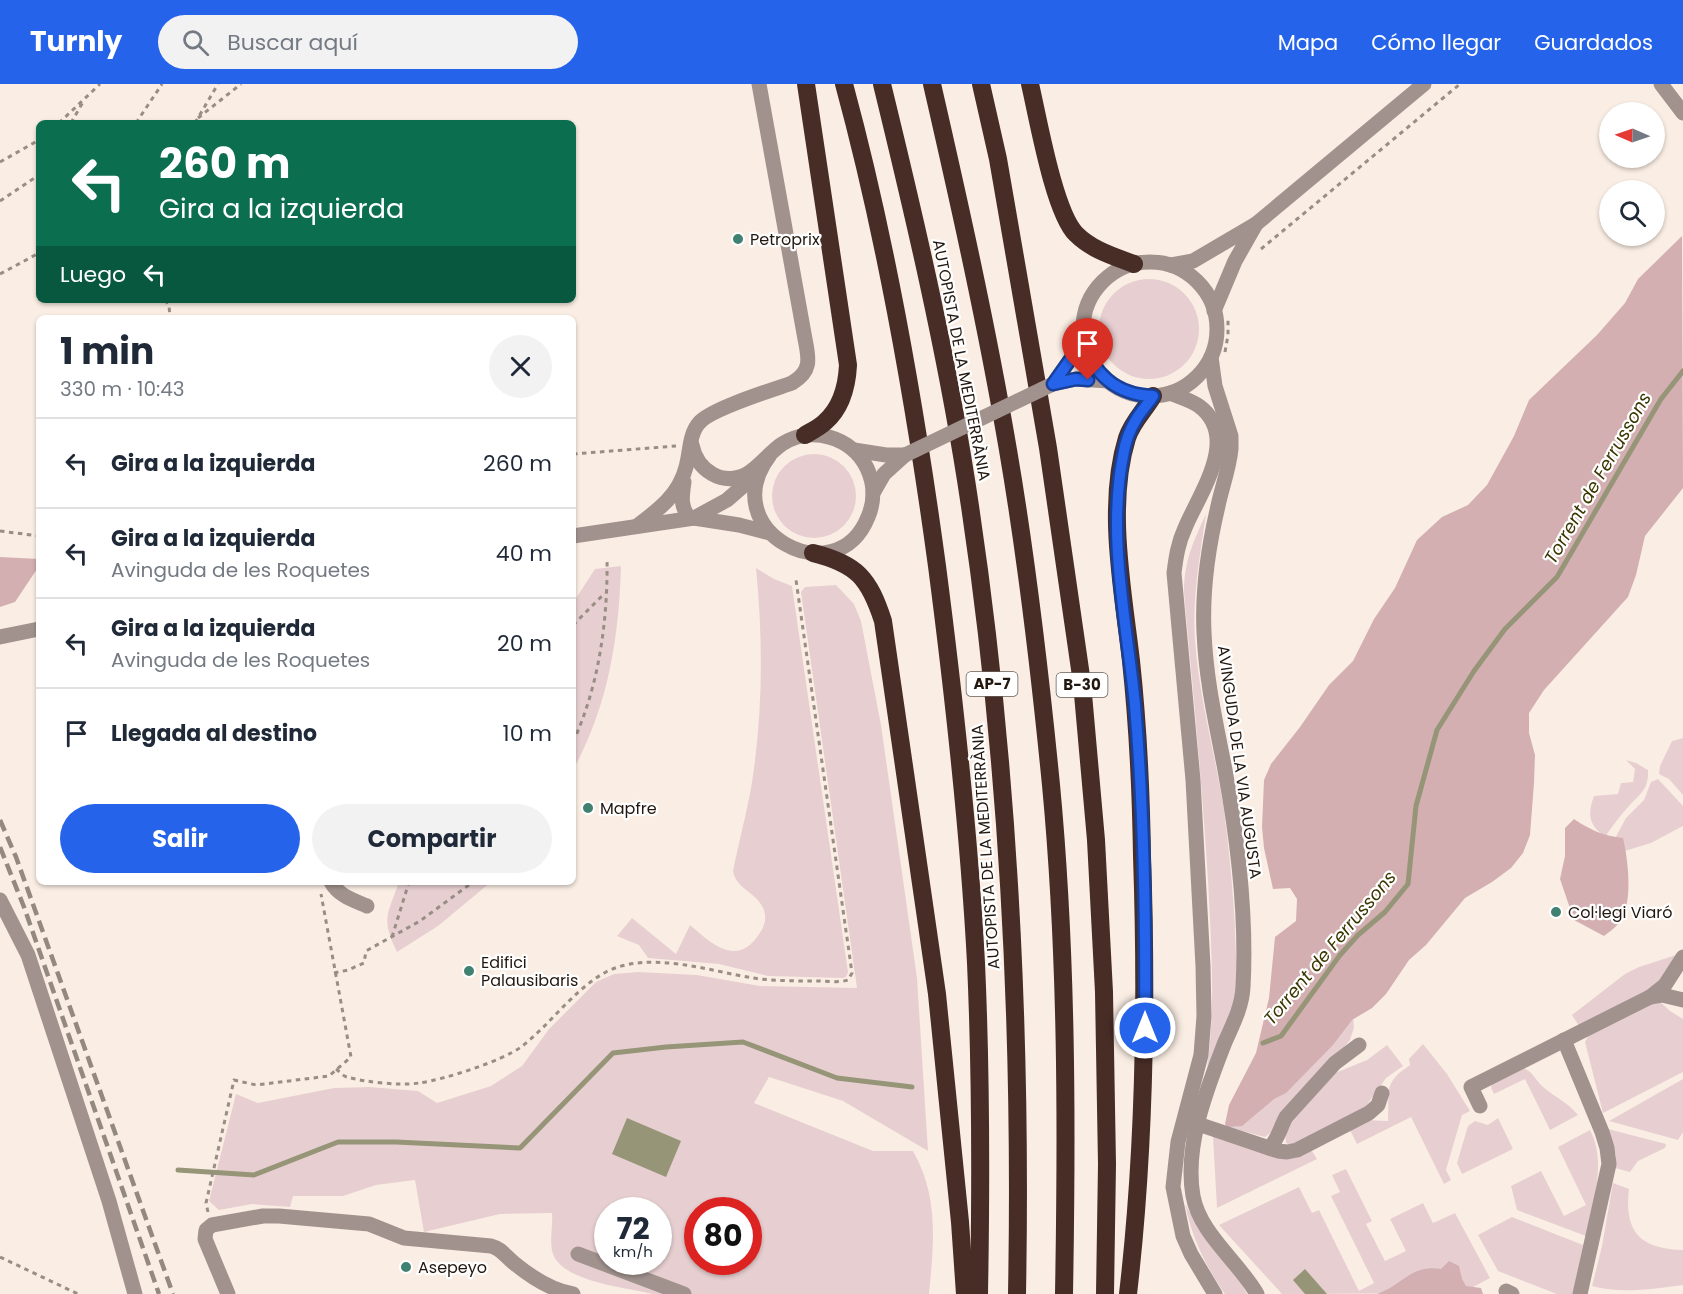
<!DOCTYPE html>
<html lang="es">
<head>
<meta charset="utf-8">
<style>
  :root { --surface:#fff; --page:#f2f2f3; --text:#1f2937; --muted:#747a83; --line:#e0e1e3; --accent:#2563eb }
  body { margin:0; font-family:Poppins,sans-serif; background:var(--page); color:var(--text); height:100vh; display:flex; flex-direction:column; font-size:22px; white-space:nowrap }
  * { box-sizing:border-box; margin:0 }
  p { font-size:20px; color:var(--muted) }
  .icon { flex:none; width:33px; height:33px; fill:none; stroke:currentColor; stroke-width:2; stroke-linecap:round; stroke-linejoin:round }
  .map { position:relative; flex:1; overflow:hidden }
  .drawer { position:absolute; left:36px; top:231px; width:540px; height:570px; display:flex; flex-direction:column; background:var(--surface); border-radius:9px; box-shadow:0 2px 4px #0004 }
  .drawer>* { flex:none }
  .top-card { position:absolute; left:36px; top:36px; width:540px; height:183px; border-radius:9px; box-shadow:0 2px 4px #0004; background:#0b6e4f; color:#fff; overflow:hidden }
  .needle { width:39px; rotate:272deg }
  .tools { position:absolute; left:1599px; top:18px; display:grid; gap:12px }
  .tools a { display:grid; place-items:center; width:66px; height:66px; border-radius:50%; background:var(--surface); box-shadow:0 2px 4px #0004; font-size:30px }
  .speed { position:absolute; left:594px; top:1113px; display:flex; gap:12px; font-size:30px; font-weight:700; text-align:center }
  .speed>* { display:grid; place-content:center; width:78px; height:78px; border-radius:50%; background:var(--surface); box-shadow:0 2px 4px #0004; line-height:1 }
  .speed small { font-size:15px; font-weight:400 }
  .speed .limit { border:9px solid #d22; background:#fff; color:#111 }
  .pin { position:absolute; display:grid; place-items:center; width:51px; height:51px; color:#fff; margin:-62px -26px; border-radius:50% 50% 50% 0; rotate:-45deg; box-shadow:0 0 6px #0007 }
  .pin .icon { rotate:45deg }
  .me { position:absolute; width:66px; margin:-33px; rotate:0deg; stroke-linejoin:round; filter:drop-shadow(0 0 4px #0008) }
  .turn { display:flex; align-items:center; gap:21px; height:126px; padding:0 24px; font-size:27px }
  .turn .icon { width:78px; height:78px; stroke-width:2.5 }
  .turn b { display:block; font-size:42px; line-height:51px }
  .then { display:flex; align-items:center; height:57px; padding:0 24px; background:#0003; gap:12px; font-size:22px }
  .round { display:grid; place-items:center; flex:none; width:63px; height:63px; border-radius:32px; background:var(--page) }
  .summary { display:flex; align-items:center; justify-content:space-between; height:102px; padding:0 24px }
  h1 { font-size:36px; font-weight:700; line-height:45px }
  .cta { display:flex; gap:12px; margin-top:auto; padding:12px 24px }
  .cta a { flex:1; height:69px; border-radius:36px; background:var(--accent); color:#fff; font-size:24px; font-weight:700; line-height:69px; text-align:center }
  .cta a+a { background:var(--page); color:var(--text) }
  ul { padding:0; list-style:none }
  li { display:flex; align-items:center; gap:18px; height:90px; padding:0 24px; border-top:2px solid var(--line) }
  li div { flex:1 }
  li b { display:block; font-size:22px }
  li em { font-style:normal }
  header { display:flex; align-items:center; gap:36px; box-sizing:border-box; height:84px; padding:0 30px; background:var(--accent); color:#fff }
  header strong { font-size:28px }
  nav { display:flex; gap:33px; margin-inline-start:auto; font-size:21px }
  .search { width:420px; height:54px; background:var(--page); display:flex; align-items:center; gap:15px; box-sizing:border-box; padding:0 21px; border-radius:33px; color:var(--muted); font-size:22px }
  .map>svg:first-child { display:block }
  .green { fill:#e7cfd1; fill-rule:evenodd }
  .forest { fill:#d3afb2 }
  .water { fill:#969578 }
  .lines { fill:none; stroke-linecap:round; stroke-linejoin:round }
  .stream { stroke:#969578; stroke-width:5 }
  .path { stroke:#998d84; stroke-width:3; stroke-dasharray:4.5 4.5; stroke-linecap:butt }
  .minor { stroke:#a1928e; stroke-width:15 }
  .highway { stroke:#472d26; stroke-width:18 }
  .rail { stroke:#948980; stroke-width:4.5; stroke-dasharray:12 6; stroke-linecap:butt }
  .minor-bridge { stroke:#a1928e; stroke-width:15 }
  .route-casing { stroke:#184099; stroke-width:15 }
  .route { stroke:#2563eb; stroke-width:10 }
  .poi-dot { fill:#408171; stroke:#fff; stroke-width:2 }
  .labels { text-anchor:middle; stroke-width:4.5; stroke-linejoin:round; paint-order:stroke }
  .shield { fill:#fff; stroke:#655d58; stroke-width:1.5 }
  .shield-label { font-size:15px; font-weight:bold; fill:#231810 }
  .poi-label { font-size:16px; fill:#231810; stroke:#fff; text-anchor:start }
  .street-label { font-size:16px; fill:#231810; stroke:#fff }
  .water-label { font-size:18px; font-style:italic; fill:#3a3600; stroke:#fff }
</style>
</head>
<body>
<header>
<strong>Turnly</strong>
<div class="search"><svg class="icon" aria-label="search" viewBox="0 0 24 24"><circle cx="10" cy="10" r="6"/><path d="M15 15l6 6"/></svg>Buscar aquí</div>
<nav><a>Mapa</a><a>Cómo llegar</a><a>Guardados</a></nav>
</header>
<div class="map">
<svg width="1683" height="1210" viewBox="0 0 1683 1210">
  <rect width="100%" height="100%" fill="#faeee4"/>
  <g class="green">
    <circle cx="1149" cy="245" r="50"/>
    <circle cx="814" cy="412" r="42"/>
    <path d="M1206,430C1200,472 1192,514 1195,556C1199,614 1215,669 1224,726C1229,765 1233,805 1235,844C1235,866 1239,890 1235,912C1231,937 1217,961 1207,984C1216,922 1211,859 1208,796C1202,700 1193,605 1184,509C1184,477 1193,458 1206,430Z"/>
    <path d="M621,482C619,554 608,622 573,686V519L595,485Z"/>
    <path d="M756,484L774,495L792,502L848,888L846,893L843,894L768,892L719,880L648,874L639,861L617,852L632,834L676,870L690,841C710,858 735,883 757,853C762,846 766,840 765,831C762,809 736,807 733,787C739,757 747,728 752,698C763,627 763,555 756,484Z"/>
    <path d="M836,501L854,520L861,537L881,641L917,894L928,1067L843,1017L769,993L754,1019L873,1067H913C939,1112 934,1160 929,1210H653C628,1204 563,1198 553,1170C549,1159 553,1141 552,1129L500,1130L424,1148L415,1096L376,1101L343,1112H293L290,1123L252,1120L219,1126L209,1117L236,1010L258,1019L334,1004L369,1003L418,1007L437,1019L491,1002L522,982L549,945L596,898L614,890L638,888L697,891L760,902L857,904L801,508L805,503ZM608,1126H658V1178H608ZM698,1126H748V1178H698Z"/>
    <path d="M1683,654V711L1669,695L1659,690L1660,682L1672,657Z"/>
    <path d="M1626,676L1636,679L1648,686C1649,705 1641,709 1629,722C1620,732 1612,742 1605,753C1589,741 1587,731 1594,712L1618,710L1621,699L1633,698L1635,685Z"/>
    <path d="M1658,695L1683,722V742L1651,759L1605,773L1626,734L1644,716L1651,698Z"/>
    <path d="M399,798H491L438,842L397,868C381,834 387,832 399,798Z"/>
    <path d="M1679,870L1661,897L1650,907L1579,942L1572,931L1625,890L1639,883Z"/>
    <path d="M1658,916L1670,927L1683,935V988L1603,1029L1585,958L1589,951Z"/>
    <path d="M1353,932L1354,944L1350,956L1273,1047L1265,1053L1227,1043Z"/>
    <path d="M1423,960L1447,990L1470,1027L1462,1031L1446,1086L1451,1096L1444,1100L1411,1033L1357,1060L1350,1046L1365,1036L1388,1037C1390,1006 1382,1000 1410,981L1409,975Z"/>
    <path d="M1387,961L1403,982L1386,994L1364,1025L1291,1061L1286,1059L1285,1048L1288,1040L1335,989L1367,976Z"/>
    <path d="M1522,984C1531,986 1534,993 1540,1000C1552,1012 1567,1017 1578,1031L1550,1046L1525,995L1494,1010L1491,1004L1492,998Z"/>
    <path d="M1683,995V1048L1678,1056L1609,1037Z"/>
    <path d="M1498,1034L1513,1065L1462,1090L1457,1079L1468,1042L1475,1037L1488,1041Z"/>
    <path d="M1608,1045L1666,1060L1665,1064L1638,1077L1630,1088L1615,1084L1616,1071Z"/>
    <path d="M1590,1046C1607,1078 1593,1118 1586,1152L1517,1126L1511,1102L1541,1087L1564,1132L1586,1121L1558,1063Z"/>
    <path d="M1213,1053L1310,1064L1317,1075L1217,1124Z"/>
    <path d="M1346,1085L1372,1137L1366,1140L1385,1177L1406,1167L1390,1135L1423,1119L1433,1139L1455,1129L1490,1194L1462,1209L1282,1210L1219,1141L1299,1103L1312,1129L1319,1126L1359,1207L1374,1199L1331,1112L1340,1108L1332,1091Z"/>
    <path d="M1613,1099L1629,1105C1624,1148 1640,1165 1683,1166V1201C1654,1205 1620,1210 1592,1202L1602,1162Z"/>
    <path d="M1185,1120C1203,1152 1230,1178 1247,1210H1225C1205,1181 1192,1154 1185,1120Z"/>
    <path d="M1512,1133L1583,1161L1573,1210H1557L1498,1187L1478,1151Z"/>
  </g>
  <g class="forest">
    <path d="M1682,152L1683,404L1645,452L1636,491L1628,513L1544,606L1529,629V649L1535,671L1534,699L1530,751L1523,769L1511,784L1492,798L1465,814L1426,861L1409,876L1386,910L1372,924L1352,936L1333,961L1286,1009L1274,1015L1242,1042L1227,1043L1225,1040L1229,1021L1256,969L1269,914L1275,853L1296,837L1297,815L1290,804L1273,805L1264,764L1262,743L1264,696L1271,680L1300,643L1329,601L1353,577L1374,535L1395,504L1417,456L1442,433L1468,421L1487,401L1514,352L1529,316L1597,251L1625,219L1638,195Z"/>
    <path d="M0,473L39,475V482L15,518L0,523Z"/>
    <path d="M1574,735C1590,746 1604,752 1623,754C1628,775 1634,821 1619,839C1615,844 1609,848 1604,852L1574,836L1560,795L1565,772V744Z"/>
    <path d="M1449,1177L1459,1182L1462,1195L1466,1202L1481,1204L1483,1210H1377C1403,1201 1411,1180 1441,1185Z"/>
  </g>
  <g class="water">
    <path d="M627,1034L681,1057L666,1093L612,1070Z"/>
    <path d="M1305,1185L1327,1210H1305L1293,1196Z"/>
  </g>
  <g class="lines">
    <g class="stream">
      <path d="M1263,959L1281,952L1340,871L1358,851L1385,828L1408,800L1416,722L1437,646L1474,587L1505,545L1557,493L1661,315L1683,287"/>
      <path d="M178,1086L254,1091L338,1058H396L520,1064L613,969L666,963L743,958L837,994L912,1003"/>
    </g>
    <g class="path">
      <path d="M198,34L241,0"/>
      <path d="M59,39L100,0"/>
      <path d="M71,39L83,18"/>
      <path d="M136,39L162,0"/>
      <path d="M195,39L218,0"/>
      <path d="M0,78L39,56"/>
      <path d="M0,117L39,91"/>
      <path d="M1261,165L1460,0"/>
      <path d="M0,190L39,169"/>
      <path d="M165,216L169,221L170,234"/>
      <path d="M1225,268L1228,251V233"/>
      <path d="M573,370L676,362"/>
      <path d="M0,447L39,452"/>
      <path d="M573,541L605,509"/>
      <path d="M573,658C599,602 608,536 607,474"/>
      <path d="M392,853L409,798"/>
      <path d="M334,889L348,886L364,879L366,867L420,837L473,798"/>
      <path d="M336,985C340,988 343,992 347,993C364,998 401,1002 419,999C443,996 502,977 521,963C550,941 574,905 606,888C649,866 709,887 753,894C774,897 796,897 817,897C827,897 839,899 848,896L852,889L796,496"/>
      <path d="M208,1128L206,1119L234,996L256,1001L329,992L351,973L321,810"/>
      <path d="M0,1173L78,1210"/>
    </g>
    <g class="minor">
      <path d="M1661,0L1683,29"/>
      <circle cx="1150" cy="245" r="67"/>
      <path d="M1171,181L1193,177L1256,140L1424,0"/>
      <path d="M1214,227L1235,177L1256,140"/>
      <path d="M1211,273L1215,302L1231,352V365C1229,385 1222,403 1218,422C1208,464 1202,505 1204,548C1206,597 1216,639 1225,686C1238,757 1247,831 1243,903C1242,923 1233,940 1225,958C1207,1005 1184,1061 1193,1112C1200,1150 1238,1177 1257,1210"/>
      <path d="M1053,300L1076,295L1109,297"/>
      <path d="M1053,300L1084,256"/>
      <path d="M1170,309C1179,313 1191,316 1199,322C1241,353 1199,410 1185,444C1178,459 1176,473 1174,489L1193,696L1203,882L1204,932L1201,971L1178,1058L1173,1103L1183,1152L1191,1170L1215,1210"/>
      <path d="M692,361C697,386 722,403 747,390C760,382 769,369 782,360C811,341 852,353 867,384C874,399 875,417 868,433C836,513 712,446 770,371"/>
      <path d="M854,366L886,371H905"/>
      <path d="M684,398C682,413 680,421 689,434"/>
      <path d="M873,409L884,390L905,371"/>
      <path d="M694,434L739,441L770,449"/>
      <path d="M637,442C658,426 679,411 686,383C690,370 689,350 699,339C710,325 772,306 792,299C812,287 809,275 805,255L759,0"/>
      <path d="M573,452L694,434L727,416L758,389"/>
      <path d="M0,553L39,545"/>
      <path d="M331,798C339,812 353,816 367,822"/>
      <path d="M0,816L28,871L109,1117L135,1210"/>
      <path d="M1650,913L1662,911L1683,916"/>
      <path d="M1564,956L1602,1048L1607,1064L1609,1080L1580,1210"/>
      <path d="M1480,1022L1471,1003L1650,913L1665,901L1683,873"/>
      <path d="M1198,1040L1278,1067L1287,1068L1297,1066L1369,1029L1378,1021L1382,1009"/>
      <path d="M1269,1064C1278,1056 1280,1044 1286,1033L1335,979L1359,961"/>
      <path d="M578,1170L684,1210"/>
      <path d="M1506,1207L1512,1210"/>
      <path d="M228,1210L205,1155L206,1146L212,1141L263,1132H279L369,1140L404,1154L491,1162C502,1165 505,1172 514,1179C531,1193 550,1206 573,1210"/>
    </g>
    <g class="highway">
      <path d="M844,0C887,158 915,320 937,482C954,613 969,746 976,879C981,989 981,1100 979,1210"/>
      <path d="M882,0C914,131 945,263 966,396C1008,665 1022,938 1017,1210"/>
      <path d="M932,0C960,122 987,243 1008,366C1027,477 1040,589 1051,701C1067,870 1067,1041 1064,1210"/>
      <path d="M981,0L998,75L1048,364L1082,599L1096,756L1104,908L1107,1080L1105,1210"/>
      <path d="M1030,0C1038,34 1054,128 1076,150C1092,166 1113,172 1134,180"/>
      <path d="M805,351C812,347 820,343 825,338C841,324 847,301 848,281L806,0"/>
      <path d="M813,469C857,480 869,494 883,537L937,910L960,1138L965,1210"/>
      <path d="M1128,1210C1145,1064 1147,919 1142,772C1141,707 1138,642 1131,577C1123,507 1106,422 1127,354C1132,338 1145,326 1153,312"/>
    </g>
    <g class="rail">
      <path d="M0,736L16,773L173,1210"/>
      <path d="M0,763L24,823L159,1210"/>
    </g>
    <path class="minor-bridge" d="M905,371L1053,300"/>
  </g>
  <g class="lines">
    <g class="route-casing">
      <path id="route" d="M1088,296L1076,295L1053,300L1084,256C1092,290 1117,311 1153,312C1148,320 1142,326 1137,334C1130,345 1125,359 1123,372C1107,453 1127,540 1135,621C1144,728 1146,837 1145,944"/>
    </g>
    <use href="#route" class="route"/>
  </g>
  <g class="poi-dot">
    <circle cx="738" cy="155" r="6"/>
    <circle cx="588" cy="724" r="6"/>
    <circle cx="1556" cy="828" r="6"/>
    <circle cx="469" cy="887" r="6"/>
    <circle cx="406" cy="1183" r="6"/>
  </g>
  <g class="labels">
    <g class="shield">
      <rect x="966.5" y="588" width="51" height="24" rx="4.5"/>
      <rect x="1056.5" y="589" width="51" height="24" rx="4.5"/>
    </g>
    <g class="shield-label">
      <text x="992" y="605">AP-7</text>
      <text x="1082" y="606">B-30</text>
    </g>
    <g class="poi-label">
      <text x="750" y="161">Petroprix</text>
      <text x="600" y="730">Mapfre</text>
      <text x="1568" y="834">Col·legi Viaró</text>
      <text x="481" y="884">Edifici<tspan x="481" dy="18">Palausibaris</tspan></text>
      <text x="418" y="1189">Asepeyo</text>
    </g>
    <g class="street-label">
      <text transform="translate(962 276) rotate(79)" y="6">AUTOPISTA DE LA MEDITERRÀNIA</text>
      <text transform="translate(1240 678) rotate(82)" y="6">AVINGUDA DE LA VIA AUGUSTA</text>
      <text transform="translate(985 763) rotate(-94)" y="6">AUTOPISTA DE LA MEDITERRÀNIA</text>
    </g>
    <g class="water-label">
      <text transform="translate(1598 394) rotate(-60)" y="6">Torrent de Ferrussons</text>
      <text transform="translate(1330 864) rotate(-50)" y="6">Torrent de Ferrussons</text>
    </g>
  </g>
</svg>
<div class="tools">
<a><svg class="needle" viewBox="-14 -14 28 28"><path d="M0-13l5 13h-10z" fill="#e53935"/><path d="M0 13l5-13h-10z" fill="#747a83"/></svg></a>
<a><svg class="icon" aria-label="search" viewBox="0 0 24 24"><circle cx="10" cy="10" r="6"/><path d="M15 15l6 6"/></svg></a>
</div>
<div class="speed"><div>72<small>km/h</small></div><div class="limit">80</div></div>
<div class="pin" style="left:1088px;top:296px;background:#d93025"><svg class="icon" aria-label="arrive" viewBox="0 0 24 24"><path d="M6 21V4h12l-3 4 3 4H6"/></svg></div>
<svg class="me" style="left:1145px;top:944px" viewBox="-20 -20 40 40"><circle r="17" fill="#2563eb" stroke="#fff" stroke-width="3"/><path d="M0-11L8 9 0 5-8 9z" fill="#fff"/></svg>
<div class="top-card">
<div class="turn"><svg class="icon" aria-label="left" viewBox="0 0 24 24"><path d="M17 20v-9H6M10 6l-5 5 5 5"/></svg><div><b>260 m</b>Gira a la izquierda</div></div>
<div class="then">Luego<svg class="icon" aria-label="left" viewBox="0 0 24 24"><path d="M17 20v-9H6M10 6l-5 5 5 5"/></svg></div>
</div>
<section class="drawer">
<div class="summary"><div><h1>1 min</h1><p>330 m · 10:43</p></div><a class="round"><svg class="icon" aria-label="close" viewBox="0 0 24 24"><path d="M6 6l12 12M18 6L6 18"/></svg></a></div>
<ul>
<li><svg class="icon" aria-label="left" viewBox="0 0 24 24"><path d="M17 20v-9H6M10 6l-5 5 5 5"/></svg><div><b>Gira a la izquierda</b></div><em>260 m</em></li>
<li><svg class="icon" aria-label="left" viewBox="0 0 24 24"><path d="M17 20v-9H6M10 6l-5 5 5 5"/></svg><div><b>Gira a la izquierda</b><p>Avinguda de les Roquetes</p></div><em>40 m</em></li>
<li><svg class="icon" aria-label="left" viewBox="0 0 24 24"><path d="M17 20v-9H6M10 6l-5 5 5 5"/></svg><div><b>Gira a la izquierda</b><p>Avinguda de les Roquetes</p></div><em>20 m</em></li>
<li><svg class="icon" aria-label="arrive" viewBox="0 0 24 24"><path d="M6 21V4h12l-3 4 3 4H6"/></svg><div><b>Llegada al destino</b></div><em>10 m</em></li>
</ul>
<div class="cta"><a>Salir</a><a>Compartir</a></div>
</section>
</div>
</body>
</html>
